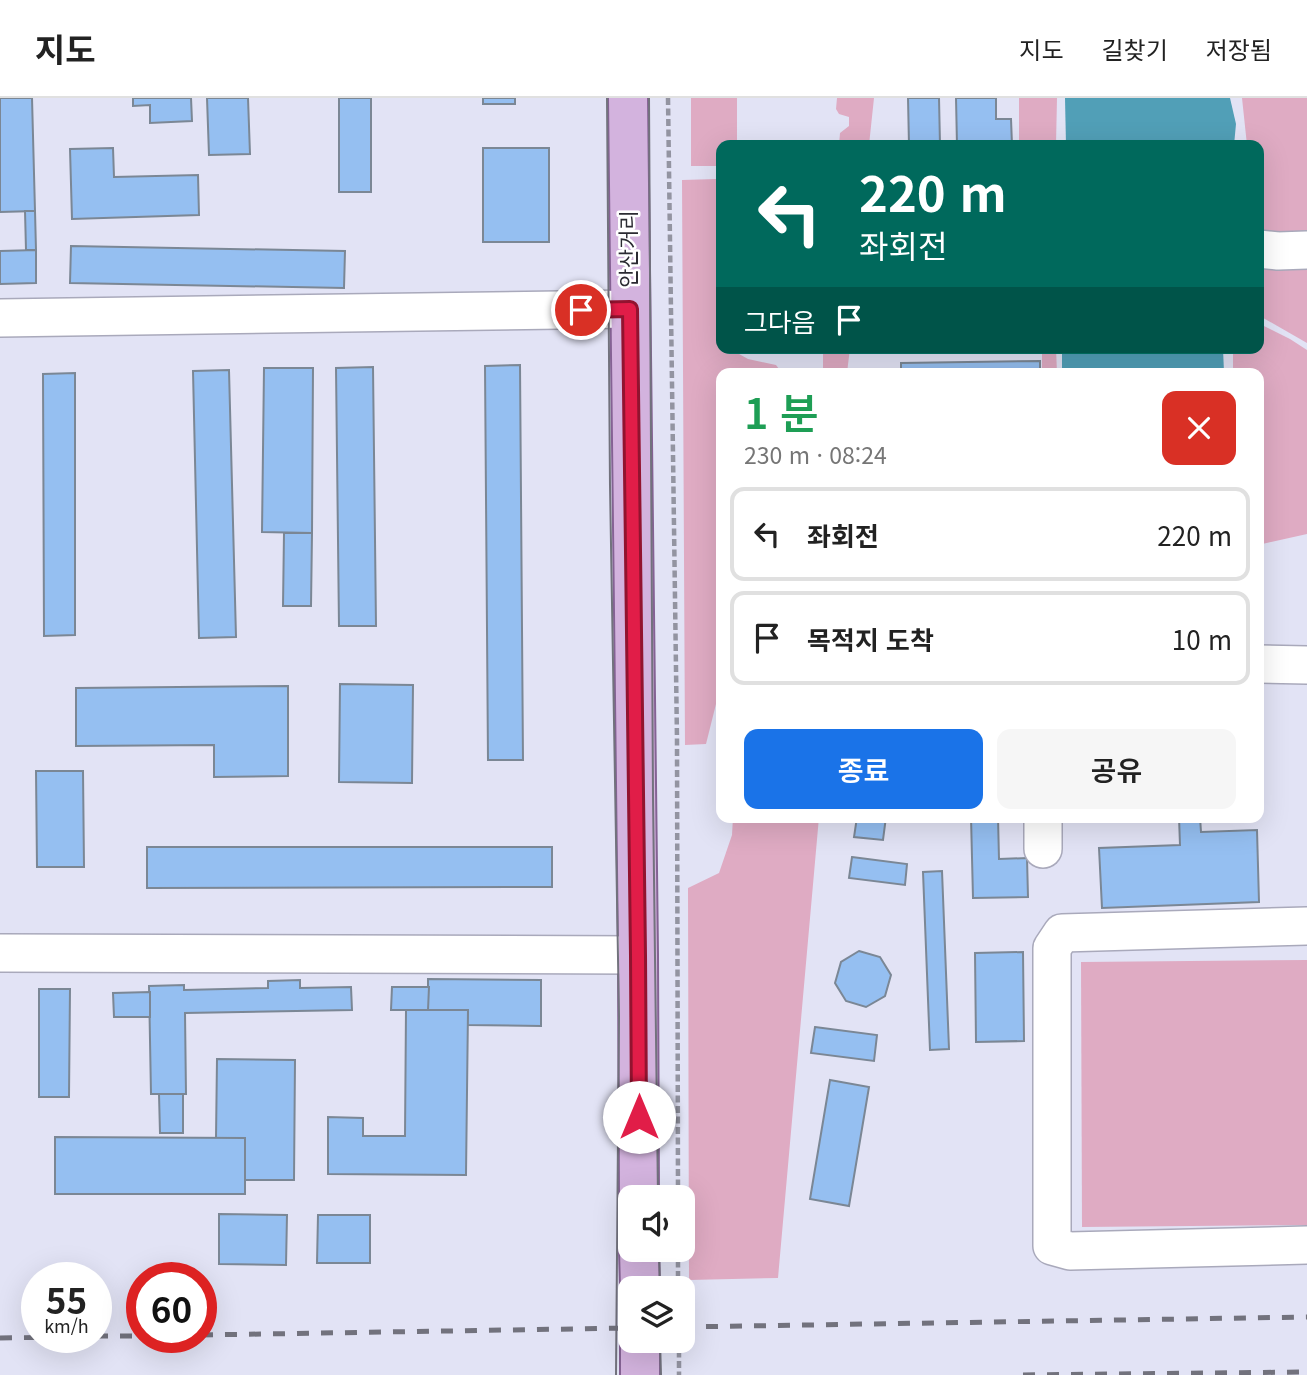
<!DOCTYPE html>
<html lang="ko">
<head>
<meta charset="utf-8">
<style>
  :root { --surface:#fff; --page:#f6f6f6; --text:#222; --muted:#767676; --line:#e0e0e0; --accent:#1a73e8 }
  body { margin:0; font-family:Georgia,"Noto Sans KR",serif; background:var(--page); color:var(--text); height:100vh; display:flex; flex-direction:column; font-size:26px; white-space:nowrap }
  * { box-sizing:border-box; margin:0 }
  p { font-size:23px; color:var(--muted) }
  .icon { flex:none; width:38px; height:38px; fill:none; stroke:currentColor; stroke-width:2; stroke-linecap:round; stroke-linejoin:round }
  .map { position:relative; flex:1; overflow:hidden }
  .side { position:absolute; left:716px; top:270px; width:548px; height:455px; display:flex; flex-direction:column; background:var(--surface); border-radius:14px; box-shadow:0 7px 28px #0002 }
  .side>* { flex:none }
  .banner { position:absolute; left:716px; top:42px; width:548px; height:214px; border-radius:14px; box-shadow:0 7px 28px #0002; background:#00695c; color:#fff; overflow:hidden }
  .controls { position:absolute; left:618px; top:1087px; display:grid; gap:14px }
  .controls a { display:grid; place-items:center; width:77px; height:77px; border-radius:14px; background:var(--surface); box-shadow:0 7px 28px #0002; font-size:35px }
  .speed { position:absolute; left:21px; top:1164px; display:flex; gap:14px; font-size:35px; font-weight:700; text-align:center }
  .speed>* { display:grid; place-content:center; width:91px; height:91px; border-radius:50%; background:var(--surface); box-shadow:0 7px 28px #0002; line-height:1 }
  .speed small { font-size:18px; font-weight:400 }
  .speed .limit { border:10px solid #d22; background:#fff; color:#111 }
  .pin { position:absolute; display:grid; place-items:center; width:60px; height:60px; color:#fff; margin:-30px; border:4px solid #fff; border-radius:50%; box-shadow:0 2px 7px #0007 }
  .me { position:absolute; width:77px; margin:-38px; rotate:0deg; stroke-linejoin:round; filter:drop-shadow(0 0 5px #0008) }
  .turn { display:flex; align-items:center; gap:24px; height:147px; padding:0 28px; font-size:32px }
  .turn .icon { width:91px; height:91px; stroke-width:2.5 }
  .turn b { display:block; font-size:49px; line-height:60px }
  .then { display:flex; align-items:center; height:66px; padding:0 28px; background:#0003; gap:14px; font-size:26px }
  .round { display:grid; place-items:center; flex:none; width:74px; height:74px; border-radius:14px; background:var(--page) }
  .overview { display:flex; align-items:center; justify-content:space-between; height:119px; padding:0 28px }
  h1 { font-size:42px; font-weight:600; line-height:52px; color:#1e9e55 }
  .button { display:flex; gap:14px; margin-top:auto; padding:14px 28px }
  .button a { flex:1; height:80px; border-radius:14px; background:var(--accent); color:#fff; font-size:28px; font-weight:600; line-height:80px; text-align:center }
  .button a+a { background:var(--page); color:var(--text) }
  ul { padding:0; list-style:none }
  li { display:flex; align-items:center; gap:21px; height:94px; margin:0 14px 10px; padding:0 14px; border:4px solid var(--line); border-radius:14px }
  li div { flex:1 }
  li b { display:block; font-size:26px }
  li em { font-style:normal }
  header { display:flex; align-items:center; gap:42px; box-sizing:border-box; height:98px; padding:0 35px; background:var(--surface); border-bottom:2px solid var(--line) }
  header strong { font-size:33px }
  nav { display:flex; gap:38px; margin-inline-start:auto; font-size:24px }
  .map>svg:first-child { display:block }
  .green { fill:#dfabc3 }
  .water { fill:#519fb7 }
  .building { fill:#95bff1; stroke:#7b8795; stroke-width:2 }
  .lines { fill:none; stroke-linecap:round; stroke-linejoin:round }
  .minor-casing { stroke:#a9a9bb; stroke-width:40 }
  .major-casing { stroke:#856294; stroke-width:42 }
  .path { stroke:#9394a1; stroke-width:4.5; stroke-dasharray:7 3.5; stroke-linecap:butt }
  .minor { stroke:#fff; stroke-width:37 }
  .major { stroke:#d3b3de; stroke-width:38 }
  .tram { stroke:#72727d; stroke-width:2 }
  .rail { stroke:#72727d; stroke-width:5; stroke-dasharray:12 12; stroke-linecap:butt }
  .route-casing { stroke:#92132f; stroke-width:18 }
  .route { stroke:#e11d48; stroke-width:12 }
  .labels { text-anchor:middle; stroke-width:5; stroke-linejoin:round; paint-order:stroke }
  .street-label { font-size:21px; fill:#2b2b32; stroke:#fff }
</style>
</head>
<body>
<header>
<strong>지도</strong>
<nav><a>지도</a><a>길찾기</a><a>저장됨</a></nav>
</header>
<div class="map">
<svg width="1307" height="1277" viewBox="0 0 1307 1277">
  <rect width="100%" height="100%" fill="#e2e3f5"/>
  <g class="green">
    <path d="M691,0H737V47H721V68H691Z"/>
    <path d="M837,0H874L869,47H839L840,35L849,28V19L839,16L836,11Z"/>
    <path d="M1019,0H1057L1056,47H1019Z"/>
    <path d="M1242,0H1307V139L1258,140V47H1247Z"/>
    <path d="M716,81L717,168L721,185V250H731L732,252L748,261L776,267L782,275H721V586L706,646L685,647L682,82Z"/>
    <path d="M1258,158L1307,159V245L1258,217Z"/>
    <path d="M1258,225L1290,241L1307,252V436L1258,447V275H1233V250H1258Z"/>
    <path d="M823,250H850L847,275H823Z"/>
    <path d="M1042,250H1056L1057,275H1042Z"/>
    <path d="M733,719H819L778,1180L689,1182L688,790L719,775L732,737Z"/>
    <path d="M1307,862V1127L1082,1129L1081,864Z"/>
  </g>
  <g class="water">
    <path d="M1065,0H1230L1236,26L1234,47H1066Z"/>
    <path d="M1062,250H1223L1224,275H1062Z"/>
  </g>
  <g class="building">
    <path d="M0,0H32L35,113L0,114Z"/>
    <path d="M133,0H191L192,23L150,25V7L133,8Z"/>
    <path d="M207,0H248L250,56L209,57Z"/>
    <rect x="339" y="0" width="32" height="94"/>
    <rect x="483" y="0" width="32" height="6"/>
    <path d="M908,0H939L940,47H909Z"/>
    <path d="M956,0H996V21H1011L1012,47H957Z"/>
    <path d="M113,50L114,79L198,77L199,117L72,121L70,51Z"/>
    <rect x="483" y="50" width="66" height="94"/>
    <path d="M25,113H35L36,152H26Z"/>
    <path d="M71,148L345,153L344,190L70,185Z"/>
    <path d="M36,152V185L0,186V153Z"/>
    <path d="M1040,263V275H901V265Z"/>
    <path d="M520,267L523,662H488L485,268Z"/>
    <path d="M373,269L376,528H339L336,270Z"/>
    <path d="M264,270H313L312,435L262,434Z"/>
    <path d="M229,272L236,539L199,540L193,273Z"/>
    <path d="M75,275V537L44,538L43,276Z"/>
    <path d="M284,435H312L311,508H283Z"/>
    <path d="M340,586L413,587L412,685L339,684Z"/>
    <path d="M288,588V678L214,679V647L76,648V590Z"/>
    <path d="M36,673H83L84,769H37Z"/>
    <path d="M857,719H886L883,742L854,739Z"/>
    <path d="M971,719H998L999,761L1027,760L1028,799L973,800Z"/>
    <path d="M1179,719H1200L1201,734L1257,732L1259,804L1102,810L1099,750L1180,747Z"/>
    <path d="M147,749H552V789L147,790Z"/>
    <path d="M852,759L907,766L905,787L849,780Z"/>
    <path d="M942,773L949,951L930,952L923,774Z"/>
    <path d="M859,853L880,859L891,877L885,898L866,909L846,903L835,885L841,864Z"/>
    <path d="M1023,854L1024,943L976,944L975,855Z"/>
    <path d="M428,881L541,882V928L467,927L468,912H428Z"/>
    <path d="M300,882V890L351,889L352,912L185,915L186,996H151L149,888L184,887V892L268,890V883Z"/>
    <path d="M392,889H429L428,912H391Z"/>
    <path d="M39,891H70L69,999H39Z"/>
    <path d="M150,894V919H114L113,895Z"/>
    <path d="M406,912H468L466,1077L328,1076V1019L363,1020V1038H405Z"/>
    <path d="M815,929L877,937L874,963L811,955Z"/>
    <path d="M217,961L295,962L294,1082H245V1040H216Z"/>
    <path d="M830,982L869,989L849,1108L810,1101Z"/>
    <path d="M159,996H183V1035H160Z"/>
    <path d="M55,1039L245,1040V1096H55Z"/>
    <path d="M219,1116L287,1117L286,1167L219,1166Z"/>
    <path d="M318,1117H370V1165H317Z"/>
  </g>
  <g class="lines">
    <g class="minor-casing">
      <g id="minor">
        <path d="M1258,151L1278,153L1307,152"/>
        <path d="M0,220L630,211"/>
        <path d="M1258,566L1307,567"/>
        <path d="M1043,719V751"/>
        <path d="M1307,828L1062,835L1052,850V1148L1070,1153L1307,1147"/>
        <path d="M0,855L638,857"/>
      </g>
    </g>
    <g class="major-casing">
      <g id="major">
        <path d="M628,0L638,857L639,1099"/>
        <path d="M639,1152L640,1190"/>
        <path d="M640,1277V1242"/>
      </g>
    </g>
    <g class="path">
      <path d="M668,0L677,642L678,1099"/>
      <path d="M678,1152V1190"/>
      <path d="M679,1242V1277"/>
    </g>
    <use href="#minor" class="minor"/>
    <use href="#major" class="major"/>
    <g class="tram">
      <path d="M607,0L610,387L619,919L616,1277"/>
      <path d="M649,0L653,699L658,1099"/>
      <path d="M659,1152L660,1190"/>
      <path d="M660,1242L661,1277"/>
    </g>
    <g class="rail">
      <path d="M682,1229L1307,1219"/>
      <path d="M201,1237L630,1230"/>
      <path d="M96,1238H142"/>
      <path d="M0,1240L64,1239"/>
      <path d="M1023,1277L1307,1274"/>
    </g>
  </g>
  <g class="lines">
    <g class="route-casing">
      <path id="route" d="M581,212L630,211L638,857L639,1019"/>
    </g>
    <use href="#route" class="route"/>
  </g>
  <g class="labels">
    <g class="street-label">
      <text transform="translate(629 151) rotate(-90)" y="7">안산거리</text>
    </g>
  </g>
</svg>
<div class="controls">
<a><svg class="icon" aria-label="sound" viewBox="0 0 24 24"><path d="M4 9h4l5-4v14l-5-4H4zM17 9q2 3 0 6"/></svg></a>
<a><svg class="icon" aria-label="layers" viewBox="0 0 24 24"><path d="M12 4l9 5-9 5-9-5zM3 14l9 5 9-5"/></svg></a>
</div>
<div class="speed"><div>55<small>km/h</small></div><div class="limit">60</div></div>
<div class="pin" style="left:581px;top:212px;background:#d93025"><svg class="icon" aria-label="arrive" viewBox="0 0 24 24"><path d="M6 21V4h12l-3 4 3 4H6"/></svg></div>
<svg class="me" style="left:639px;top:1019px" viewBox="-20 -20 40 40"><circle r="19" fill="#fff"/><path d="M0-13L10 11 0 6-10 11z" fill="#e11d48"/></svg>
<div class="banner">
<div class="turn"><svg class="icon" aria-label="left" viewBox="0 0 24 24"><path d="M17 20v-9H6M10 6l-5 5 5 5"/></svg><div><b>220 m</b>좌회전</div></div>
<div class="then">그다음<svg class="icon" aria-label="arrive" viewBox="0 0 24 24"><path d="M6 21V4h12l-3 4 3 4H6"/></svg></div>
</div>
<section class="side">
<div class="overview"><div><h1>1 분</h1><p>230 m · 08:24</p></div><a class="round" style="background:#d93025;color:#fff"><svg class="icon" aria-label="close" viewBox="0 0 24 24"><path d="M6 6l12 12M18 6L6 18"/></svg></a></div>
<ul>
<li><svg class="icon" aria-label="left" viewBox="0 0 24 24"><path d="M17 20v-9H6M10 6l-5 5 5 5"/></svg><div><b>좌회전</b></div><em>220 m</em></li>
<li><svg class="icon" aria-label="arrive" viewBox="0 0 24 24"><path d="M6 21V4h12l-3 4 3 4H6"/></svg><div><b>목적지 도착</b></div><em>10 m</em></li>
</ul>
<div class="button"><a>종료</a><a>공유</a></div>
</section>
</div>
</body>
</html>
